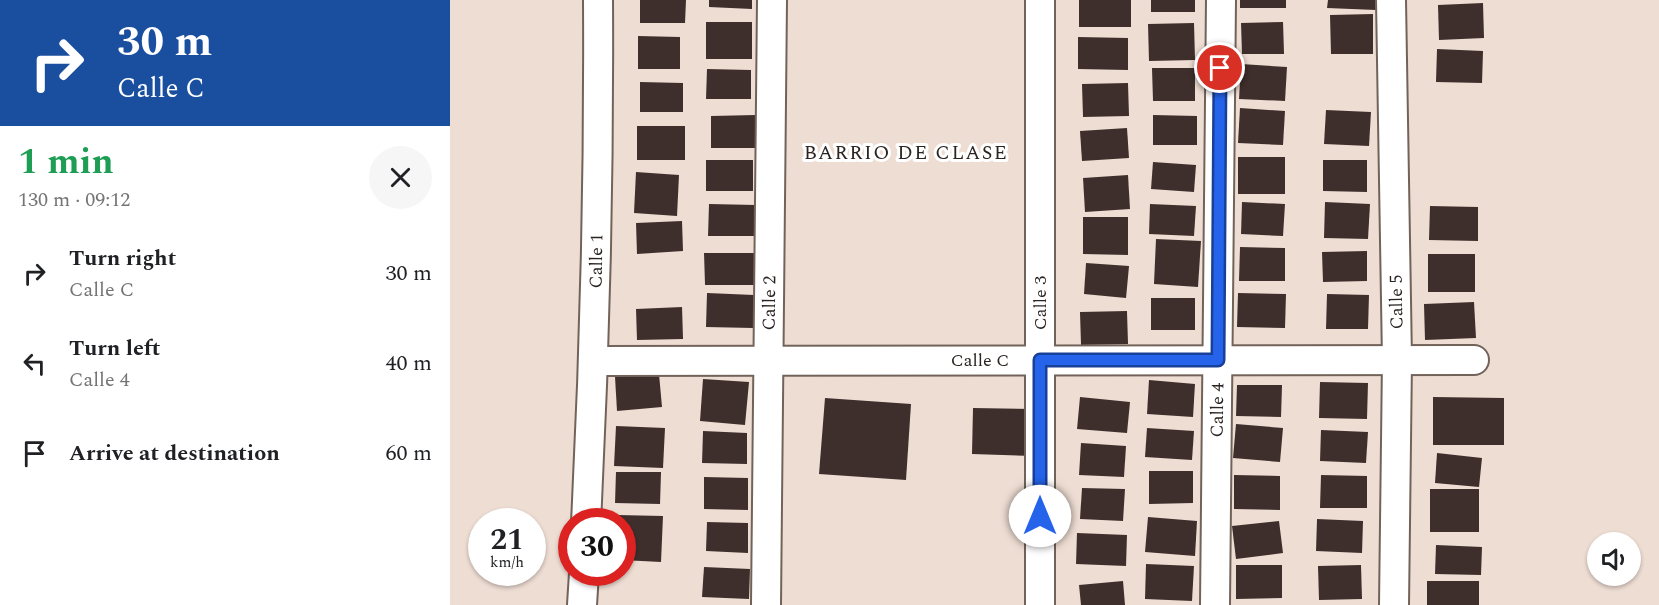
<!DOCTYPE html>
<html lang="en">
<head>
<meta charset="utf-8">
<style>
  :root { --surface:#fff; --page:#f6f6f6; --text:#202124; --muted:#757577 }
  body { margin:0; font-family:Spectral,serif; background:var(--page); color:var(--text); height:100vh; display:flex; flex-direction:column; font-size:22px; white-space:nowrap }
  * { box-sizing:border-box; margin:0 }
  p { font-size:20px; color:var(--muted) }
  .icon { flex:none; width:33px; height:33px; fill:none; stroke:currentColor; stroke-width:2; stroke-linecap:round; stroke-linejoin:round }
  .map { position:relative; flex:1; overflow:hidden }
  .panel { display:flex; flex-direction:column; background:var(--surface); width:450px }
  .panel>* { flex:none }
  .hud { background:#1a4fa0; color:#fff; overflow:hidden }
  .tools { position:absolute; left:1137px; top:532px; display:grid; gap:12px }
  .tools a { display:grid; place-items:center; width:54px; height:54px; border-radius:50%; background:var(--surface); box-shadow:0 2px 4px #0004; font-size:30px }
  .speed { position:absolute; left:18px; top:508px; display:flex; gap:12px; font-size:30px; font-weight:700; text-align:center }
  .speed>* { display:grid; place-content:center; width:78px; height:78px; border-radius:50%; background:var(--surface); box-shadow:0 2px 4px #0004; line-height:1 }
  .speed small { font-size:15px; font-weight:400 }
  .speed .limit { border:9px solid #d22; background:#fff; color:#111 }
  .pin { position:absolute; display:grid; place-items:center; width:51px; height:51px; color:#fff; margin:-26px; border:3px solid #fff; border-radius:50%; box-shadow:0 2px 6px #0007 }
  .me { position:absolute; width:66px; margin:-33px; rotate:0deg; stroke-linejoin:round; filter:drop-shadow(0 0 4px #0008) }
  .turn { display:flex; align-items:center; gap:21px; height:126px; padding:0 18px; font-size:27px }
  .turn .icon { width:78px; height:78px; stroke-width:2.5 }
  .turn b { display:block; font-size:42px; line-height:51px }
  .round { display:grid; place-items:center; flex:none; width:63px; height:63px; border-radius:32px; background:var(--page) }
  .headline { display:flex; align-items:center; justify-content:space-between; height:102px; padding:0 18px }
  h1 { font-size:36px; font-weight:700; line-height:45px; color:#1e9e55 }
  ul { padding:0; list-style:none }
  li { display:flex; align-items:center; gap:18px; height:90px; padding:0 18px }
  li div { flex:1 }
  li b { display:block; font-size:22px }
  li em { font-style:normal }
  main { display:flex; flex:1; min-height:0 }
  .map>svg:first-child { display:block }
  .building { fill:#3f2f2c }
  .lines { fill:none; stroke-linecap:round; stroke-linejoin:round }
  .street-casing { stroke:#72635a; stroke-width:32 }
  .street { stroke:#fff; stroke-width:28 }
  .route-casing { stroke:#184099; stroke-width:15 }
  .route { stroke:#2563eb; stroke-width:10 }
  .labels { text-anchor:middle; stroke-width:6; stroke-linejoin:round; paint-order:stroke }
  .street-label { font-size:18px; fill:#2b2421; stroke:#fff }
  .neighbourhood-label { font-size:20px; letter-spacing:1.5px; fill:#2b2421; stroke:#fff }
</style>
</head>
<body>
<main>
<section class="panel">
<div class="hud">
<div class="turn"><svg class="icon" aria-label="right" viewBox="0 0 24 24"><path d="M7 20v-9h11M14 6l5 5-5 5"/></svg><div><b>30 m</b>Calle C</div></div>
</div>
<div class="headline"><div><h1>1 min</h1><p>130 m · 09:12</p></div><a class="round"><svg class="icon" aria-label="close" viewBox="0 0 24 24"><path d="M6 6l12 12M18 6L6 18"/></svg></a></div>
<ul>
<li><svg class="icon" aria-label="right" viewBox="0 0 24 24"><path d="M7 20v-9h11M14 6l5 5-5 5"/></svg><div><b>Turn right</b><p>Calle C</p></div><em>30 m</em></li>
<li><svg class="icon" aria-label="left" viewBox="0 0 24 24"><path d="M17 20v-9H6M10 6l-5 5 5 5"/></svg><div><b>Turn left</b><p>Calle 4</p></div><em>40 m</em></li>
<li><svg class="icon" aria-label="arrive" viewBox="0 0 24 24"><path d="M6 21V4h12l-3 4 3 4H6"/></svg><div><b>Arrive at destination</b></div><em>60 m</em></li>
</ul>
</section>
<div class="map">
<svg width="1209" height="605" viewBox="0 0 1209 605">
  <rect width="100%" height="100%" fill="#eeddd3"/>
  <g class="building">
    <path d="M190,0H236L235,23H190Z"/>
    <path d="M259,0H302V9L259,7Z"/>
    <rect x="629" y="0" width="52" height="27"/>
    <rect x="701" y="0" width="44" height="12"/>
    <rect x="790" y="0" width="46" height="8"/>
    <path d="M878,0H925L926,10L877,8Z"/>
    <path d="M1033,3L1034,38L989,40L988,5Z"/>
    <path d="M923,14V54H881L880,15Z"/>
    <rect x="256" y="22" width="46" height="37"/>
    <path d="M833,22L834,54H792L791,23Z"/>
    <path d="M744,23L745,60L699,61L698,24Z"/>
    <path d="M188,36L230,37V69H188Z"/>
    <path d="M628,37L678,38V70L628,69Z"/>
    <path d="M987,49L1033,51L1032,83L986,82Z"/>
    <path d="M791,64L837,67L835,101L789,99Z"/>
    <path d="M702,68H745V101H703Z"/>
    <path d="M257,69L301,70V99H256Z"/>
    <path d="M190,82L233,83V112H190Z"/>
    <path d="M678,83L679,116L633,117L632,84Z"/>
    <path d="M790,108L835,111L833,145L788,143Z"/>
    <path d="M876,110L921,112L919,146L874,144Z"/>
    <path d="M306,115V148H261V116Z"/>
    <path d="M703,115L747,116V145H703Z"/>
    <rect x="187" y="126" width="48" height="34"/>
    <path d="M677,128L679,158L632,161L630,131Z"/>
    <rect x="788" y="157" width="47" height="37"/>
    <rect x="256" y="160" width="47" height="31"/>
    <path d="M873,160H917V192L873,191Z"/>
    <path d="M703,162L746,165L744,192L701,189Z"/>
    <path d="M186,172L229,175L227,216L184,213Z"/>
    <path d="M678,175L680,209L635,212L633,178Z"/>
    <path d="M792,202L835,204L833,236L791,234Z"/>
    <path d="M875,202L920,204L918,239L874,238Z"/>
    <path d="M259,204L306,205V236H258Z"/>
    <path d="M700,204L746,206L744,236L699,234Z"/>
    <path d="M980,206L1028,207V241L979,240Z"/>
    <path d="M633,217H678V255L633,254Z"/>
    <path d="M232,221L233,251L187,254L186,223Z"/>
    <path d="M706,239L751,241L748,287L704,284Z"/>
    <path d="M790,247L835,248V281H789Z"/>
    <path d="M917,251V281L873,282L872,252Z"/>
    <path d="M254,253H304V285H255Z"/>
    <rect x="978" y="254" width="47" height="38"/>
    <path d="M636,263L679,266L676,298L634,294Z"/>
    <path d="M257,293L304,295L303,328L256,327Z"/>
    <path d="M788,293L836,294L835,328L787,327Z"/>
    <path d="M877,294L919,295L918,329H876Z"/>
    <rect x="701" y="298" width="44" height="32"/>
    <path d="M1024,302L1026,338L975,340L974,304Z"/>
    <path d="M232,307L233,339L187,340L186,309Z"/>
    <path d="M677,311L678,344L631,345L630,312Z"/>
    <path d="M209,374L212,407L167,411L165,377Z"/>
    <path d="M253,379L299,382L295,425L250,421Z"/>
    <path d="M699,380L745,384L743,417L697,414Z"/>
    <path d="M870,382L918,383L917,419L869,418Z"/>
    <path d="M787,385H832L831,417L786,416Z"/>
    <path d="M630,397L680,402L677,433L627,429Z"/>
    <path d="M983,397L1054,398V445H983Z"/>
    <path d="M375,398L461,404L456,480L369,474Z"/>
    <path d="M523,408L585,409L584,456L522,454Z"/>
    <path d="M786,424L833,428L830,462L783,458Z"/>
    <path d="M166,426L215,428L213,468L164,466Z"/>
    <path d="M697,428L744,431L742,460L695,457Z"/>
    <path d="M871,430L918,432L916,463L870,461Z"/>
    <path d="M253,431L297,433V464L252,463Z"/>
    <path d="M631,443L676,446L674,477L629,475Z"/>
    <path d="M987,453L1032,458L1029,487L985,483Z"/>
    <path d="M699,471H743V503L699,504Z"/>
    <path d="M166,472H211L210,504L165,503Z"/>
    <path d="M784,475L830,476V510L784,509Z"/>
    <path d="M871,475L917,476V508H870Z"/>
    <path d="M254,477L298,478V510L254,509Z"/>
    <path d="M632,488L675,489L673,521L630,519Z"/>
    <rect x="980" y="489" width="49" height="43"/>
    <path d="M167,515L213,516L211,562L172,560V522H166Z"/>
    <path d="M698,517L747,521L745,556L695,552Z"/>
    <path d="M867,519L913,521L912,553L866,551Z"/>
    <path d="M829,521L833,553L786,559L782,526Z"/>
    <path d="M257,522L298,523V553L256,551Z"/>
    <path d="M627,533L677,535L676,566L626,564Z"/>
    <path d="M986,545L1032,547L1031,575L985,574Z"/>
    <path d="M696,564L744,566L742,601L695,599Z"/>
    <path d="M786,565H832V598L786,599Z"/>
    <path d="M911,565L912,599L869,600L868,566Z"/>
    <path d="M254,567L300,569L299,599L252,597Z"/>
    <path d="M673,581L675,605H631L629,585Z"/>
    <rect x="977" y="581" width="52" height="24"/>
  </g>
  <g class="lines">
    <g class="street-casing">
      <g id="street">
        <path d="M590,0V605"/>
        <path d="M941,0L947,360L944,605"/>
        <path d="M144,361L1024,360"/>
        <path d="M136,522C145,348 149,174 148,0"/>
        <path d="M132,605L134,573"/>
        <path d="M316,605L322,0"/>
        <path d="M765,605L771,0"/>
      </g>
    </g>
    <use href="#street" class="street"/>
  </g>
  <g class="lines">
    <g class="route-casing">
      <path id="route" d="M590,516V360H768L770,68"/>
    </g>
    <use href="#route" class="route"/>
  </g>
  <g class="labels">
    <g class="street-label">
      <text transform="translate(146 261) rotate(-89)" y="6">Calle 1</text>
      <text transform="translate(946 302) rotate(-91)" y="6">Calle 5</text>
      <text transform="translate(319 303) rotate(-89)" y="6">Calle 2</text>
      <text transform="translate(590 303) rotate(-90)" y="6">Calle 3</text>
      <text x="530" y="366">Calle C</text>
      <text transform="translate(767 410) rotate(-89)" y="6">Calle 4</text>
    </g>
    <g class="neighbourhood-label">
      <text x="456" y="159">BARRIO DE CLASE</text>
    </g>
  </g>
</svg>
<div class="tools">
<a><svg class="icon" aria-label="sound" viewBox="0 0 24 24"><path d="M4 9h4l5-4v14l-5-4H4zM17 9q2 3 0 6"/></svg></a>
</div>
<div class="speed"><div>21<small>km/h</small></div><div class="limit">30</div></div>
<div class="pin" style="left:770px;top:68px;background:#d93025"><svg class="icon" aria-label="arrive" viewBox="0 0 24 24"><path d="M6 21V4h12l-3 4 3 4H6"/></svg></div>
<svg class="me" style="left:590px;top:516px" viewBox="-20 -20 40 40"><circle r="19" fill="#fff"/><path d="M0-13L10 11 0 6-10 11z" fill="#2563eb"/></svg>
</div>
</main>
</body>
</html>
